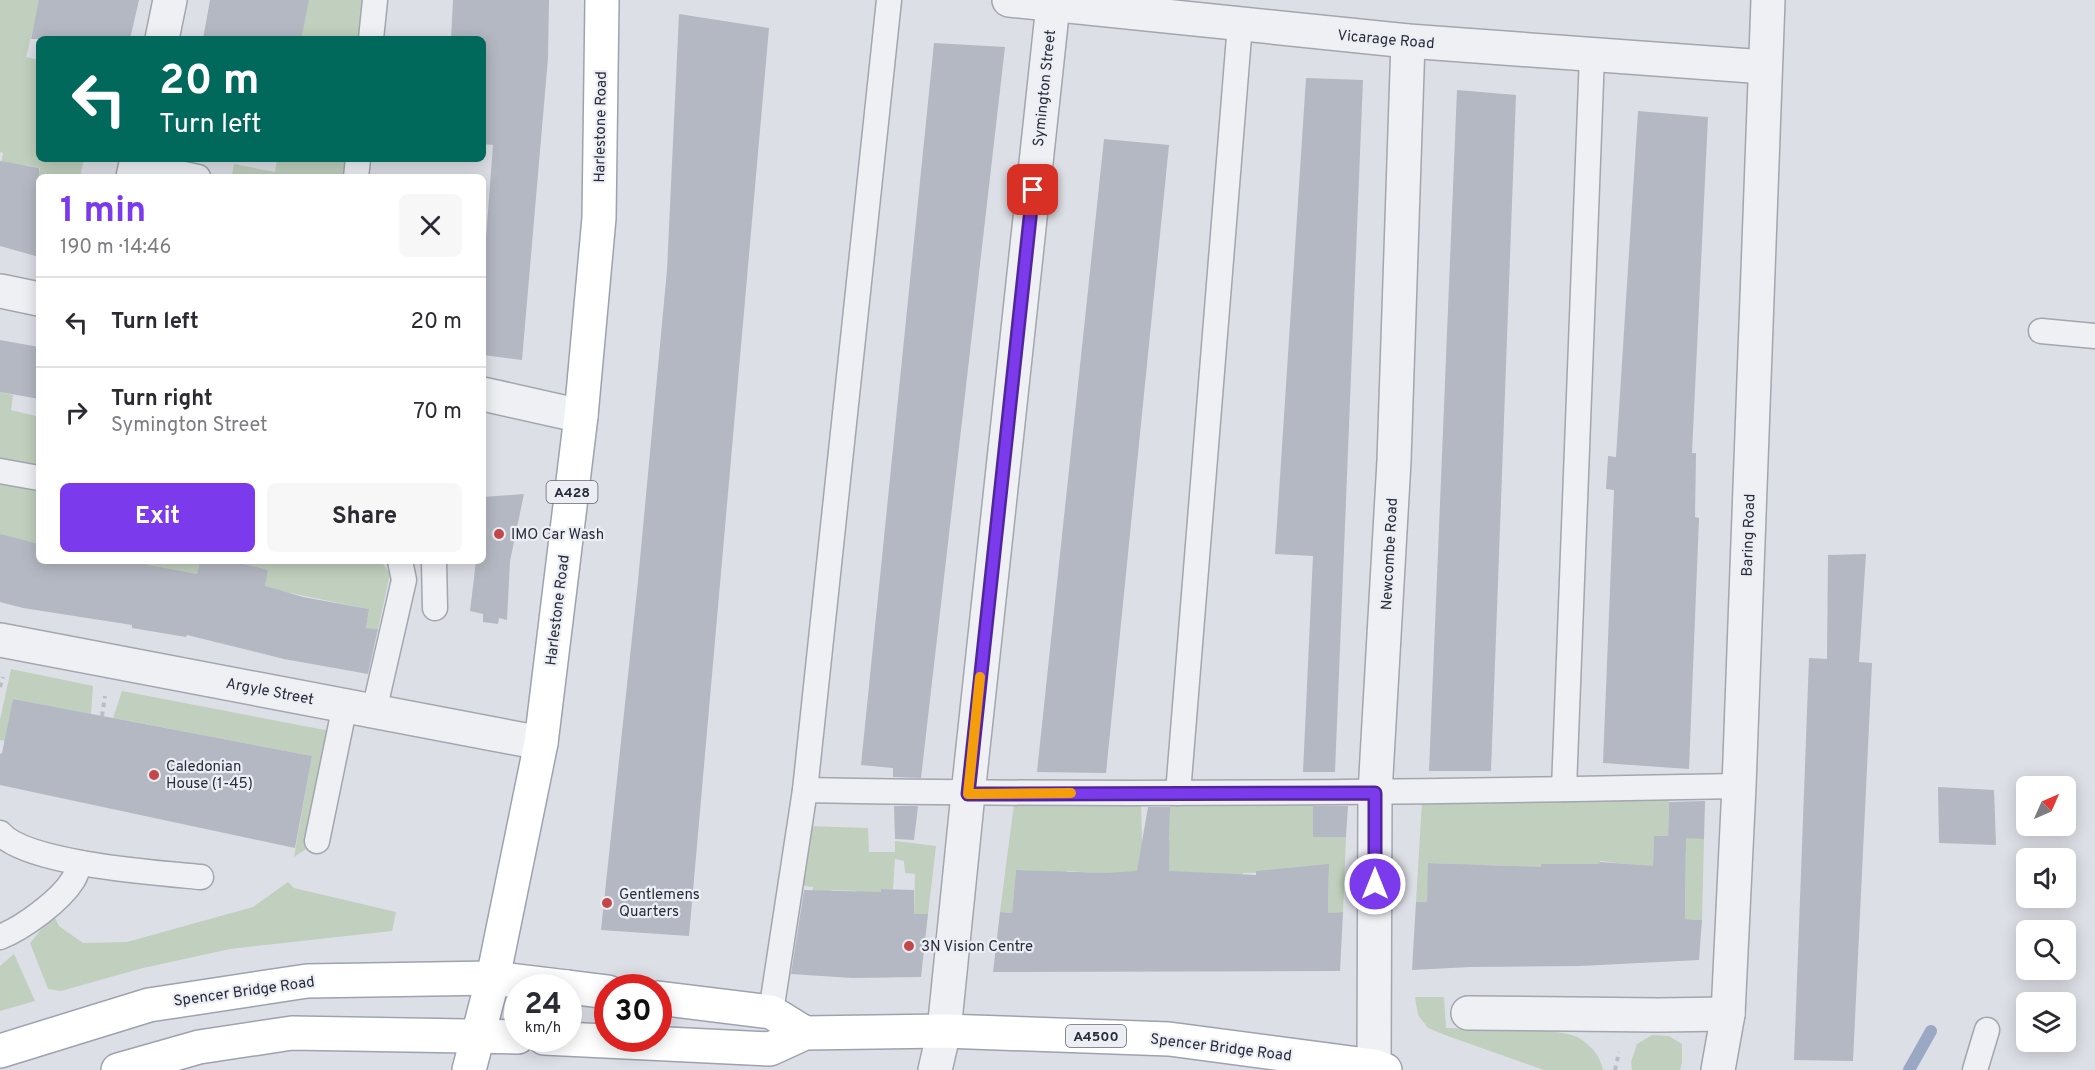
<!DOCTYPE html>
<html lang="en">
<head>
<meta charset="utf-8">
<style>
  :root { --surface:#fff; --page:#f7f7f7; --text:#2b2b33; --muted:#7c7c81; --line:#e1e1e2; --accent:#7c3aed }
  body { margin:0; font-family:Overpass,sans-serif; background:var(--page); color:var(--text); height:100vh; display:flex; flex-direction:column; font-size:22px; white-space:nowrap }
  * { box-sizing:border-box; margin:0 }
  p { font-size:20px; color:var(--muted) }
  .icon { flex:none; width:33px; height:33px; fill:none; stroke:currentColor; stroke-width:2; stroke-linecap:round; stroke-linejoin:round }
  .map { position:relative; flex:1; overflow:hidden }
  .panel { position:absolute; left:36px; top:174px; width:450px; height:390px; display:flex; flex-direction:column; background:var(--surface); border-radius:9px; box-shadow:0 3px 15px #0003 }
  .panel>* { flex:none }
  .top-card { position:absolute; left:36px; top:36px; width:450px; height:126px; border-radius:9px; box-shadow:0 3px 15px #0003; background:#00695c; color:#fff; overflow:hidden }
  .needle { width:39px; rotate:45deg }
  .tools { position:absolute; left:2016px; top:776px; display:grid; gap:12px }
  .tools a { display:grid; place-items:center; width:60px; height:60px; border-radius:9px; background:var(--surface); box-shadow:0 3px 15px #0003; font-size:30px }
  .speed { position:absolute; left:504px; top:974px; display:flex; gap:12px; font-size:30px; font-weight:700; text-align:center }
  .speed>* { display:grid; place-content:center; width:78px; height:78px; border-radius:50%; background:var(--surface); box-shadow:0 3px 15px #0003; line-height:1 }
  .speed small { font-size:15px; font-weight:400 }
  .speed .limit { border:9px solid #d22; background:#fff; color:#111 }
  .pin { position:absolute; display:grid; place-items:center; width:51px; height:51px; color:#fff; margin:-26px; border-radius:12px; box-shadow:0 3px 9px #0006 }
  .me { position:absolute; width:66px; margin:-33px; rotate:0deg; stroke-linejoin:round; filter:drop-shadow(0 0 4px #0008) }
  .turn { display:flex; align-items:center; gap:21px; height:126px; padding:0 24px; font-size:27px }
  .turn .icon { width:78px; height:78px; stroke-width:2.5 }
  .turn b { display:block; font-size:42px; line-height:51px }
  .round { display:grid; place-items:center; flex:none; width:63px; height:63px; border-radius:9px; background:var(--page) }
  .head { display:flex; align-items:center; justify-content:space-between; height:102px; padding:0 24px }
  h1 { font-size:36px; font-weight:700; line-height:45px; color:var(--accent) }
  .button { display:flex; gap:12px; margin-top:auto; padding:12px 24px }
  .button a { flex:1; height:69px; border-radius:9px; background:var(--accent); color:#fff; font-size:24px; font-weight:700; line-height:69px; text-align:center }
  .button a+a { background:var(--page); color:var(--text) }
  ul { padding:0; list-style:none }
  li { display:flex; align-items:center; gap:18px; height:90px; padding:0 24px; border-top:2px solid var(--line) }
  li div { flex:1 }
  li b { display:block; font-size:22px }
  li em { font-style:normal }
  .map>svg:first-child { display:block }
  .green { fill:#c0cfbe }
  .lines { fill:none; stroke-linecap:round; stroke-linejoin:round }
  .stream { stroke:#9aa8c4; stroke-width:12 }
  .building { fill:#b4b8c2 }
  .lane-casing { stroke:#a3a6af; stroke-width:27 }
  .street-casing { stroke:#a3a6af; stroke-width:36 }
  .primary-casing { stroke:#9da2b1; stroke-width:36 }
  .path { stroke:#bbbdc4; stroke-width:4; stroke-dasharray:4.5 4.5; stroke-linecap:butt }
  .lane { stroke:#eff0f4; stroke-width:24 }
  .street { stroke:#eff0f4; stroke-width:33 }
  .primary { stroke:#fff; stroke-width:33 }
  .route-casing { stroke:#51269a; stroke-width:15 }
  .route { stroke:#7c3aed; stroke-width:10 }
  .slow { stroke:#f59e0b; stroke-width:10 }
  .poi-dot { fill:#c44849; stroke:#eceef4; stroke-width:2 }
  .labels { text-anchor:middle; stroke-width:4.5; stroke-linejoin:round; paint-order:stroke }
  .shield { fill:#eceef4; stroke:#626672; stroke-width:1.5 }
  .shield-label { font-size:14px; font-weight:bold; fill:#272c3b }
  .street-label { font-size:15px; fill:#272c3b; stroke:#eceef4 }
  .poi-label { font-size:15px; fill:#272c3b; stroke:#eceef4; text-anchor:start }
</style>
</head>
<body>
<div class="map">
<svg width="2095" height="1070" viewBox="0 0 2095 1070">
  <rect width="100%" height="100%" fill="#dddfe6"/>
  <g class="green">
    <path d="M0,0H70L34,25L26,57L39,60V159H84L80,177H39L35,192L40,168L25,165L16,205L0,170L3,153L0,152Z"/>
    <path d="M309,0H369L365,39H271Z"/>
    <path d="M277,159H352L350,177H245L232,175L234,164L275,172Z"/>
    <path d="M0,392L13,395L11,410L36,416L39,400V469L0,461Z"/>
    <path d="M0,483L39,490V544L28,541L24,557L0,534Z"/>
    <path d="M104,561H200L197,574Z"/>
    <path d="M216,561H381L390,574L378,629L366,628L369,609L290,593L261,606L268,570Z"/>
    <path d="M11,669L93,686L91,714L13,699L5,741L0,740V720Z"/>
    <path d="M122,691L330,731L306,849L294,857L312,756L113,718Z"/>
    <path d="M1669,799L1668,836L1704,839L1702,920L1685,919L1686,854L1667,836H1654L1652,919L1626,864L1600,861L1597,918L1569,864H1541L1540,917L1512,866L1485,865L1484,904L1457,903L1456,864L1429,863L1427,902H1416L1422,801Z"/>
    <path d="M1141,802L1142,842L1170,840V802H1313L1314,837H1346L1343,912L1328,913L1329,871L1243,873L1242,912L1127,913L1099,873L1067,871L1065,913L1038,911L1039,871L1016,870L1012,913L1000,912L1014,804Z"/>
    <path d="M807,826L868,828L869,852H895V841L936,846L928,914H914L915,874L905,873L904,861L895,859L893,889H881V914H856V891L832,890L811,912L813,887L799,885Z"/>
    <path d="M288,882L294,888L396,912L392,931L230,949L143,968L61,991L48,989L30,943L49,920L55,918L59,926L83,943L127,942L253,907Z"/>
    <path d="M14,954L35,1001L0,1011V966Z"/>
    <path d="M1415,997H1444L1446,1028C1474,1029 1558,1026 1579,1038C1592,1046 1600,1056 1603,1070H1544L1445,1035L1428,1028L1418,1015Z"/>
    <path d="M1652,1035L1669,1036L1682,1044V1062L1680,1070H1632L1631,1062L1637,1044Z"/>
  </g>
  <g class="lines">
    <path class="stream" d="M1909,1070L1931,1031"/>
  </g>
  <g class="building">
    <path d="M39,0H139L130,39H31Z"/>
    <path d="M210,0H309L301,39H203Z"/>
    <path d="M453,0H549L548,58L522,360L483,355V278L493,145L483,144V39H451Z"/>
    <path d="M679,14L769,28L689,936L601,930L638,581L667,270Z"/>
    <path d="M934,43L1005,47L921,778L893,777V768L861,765Z"/>
    <path d="M1306,78L1363,80L1335,772H1303L1313,556L1275,554Z"/>
    <path d="M1457,90L1516,95L1491,771H1429Z"/>
    <path d="M1638,111L1708,117L1692,453H1696L1695,517L1699,518L1689,769L1603,763L1614,490L1606,489L1608,456L1616,457Z"/>
    <path d="M1104,139L1169,145L1106,773L1037,772Z"/>
    <path d="M0,161L39,168V257L0,246Z"/>
    <path d="M0,340L39,347V399L0,392Z"/>
    <path d="M524,494L510,561L507,620L499,618L498,624L483,622V614L470,611L476,561H483V497Z"/>
    <path d="M0,534L39,544V561H127L197,574L200,561H231L268,570L265,586L303,597L369,609L366,628L378,629L368,674L284,659L187,635L186,637L132,628V625L23,608L0,602Z"/>
    <path d="M1866,554L1859,662L1872,663L1853,1061L1794,1060L1809,658L1827,659L1828,555Z"/>
    <path d="M13,699L312,756L295,848L0,785V754L2,753Z"/>
    <path d="M1938,787L1994,790L1996,845L1939,843Z"/>
    <path d="M1705,801L1704,839L1686,838L1685,919L1702,920L1699,960L1580,966L1470,967L1412,970L1416,902H1427L1428,863L1541,867V864H1599L1600,862L1653,866L1654,836H1668L1669,802Z"/>
    <path d="M894,806H918L914,840L895,839Z"/>
    <path d="M1313,806H1348L1346,837H1313Z"/>
    <path d="M1148,807H1170L1169,871L1256,875V871L1329,864L1328,913L1343,912L1340,971L993,972L1000,912L1012,913L1016,870L1107,873L1137,871Z"/>
    <path d="M881,889L914,890V914H928L921,977L852,978L791,974L804,890L881,892Z"/>
  </g>
  <g class="lines">
    <g class="lane-casing">
      <g id="lane">
        <path d="M371,39L375,0"/>
        <path d="M136,164L198,177"/>
        <path d="M356,177L358,159"/>
        <path d="M2041,331L2095,336"/>
        <path d="M0,471L39,478"/>
        <path d="M434,561L435,608"/>
        <path d="M374,711L404,580L400,561"/>
        <path d="M1564,789L1592,55"/>
        <path d="M805,790C1116,796 1428,792 1739,786"/>
        <path d="M1178,793L1240,24"/>
        <path d="M0,833C27,864 158,873 201,877"/>
        <path d="M317,841L345,705"/>
        <path d="M0,937C23,928 60,901 73,880C76,875 78,868 81,863"/>
        <path d="M771,1012L805,790L889,0"/>
        <path d="M1975,1070L1987,1030"/>
      </g>
    </g>
    <g class="street-casing">
      <g id="street">
        <path d="M1009,0L1408,41L1765,67"/>
        <path d="M162,39L170,0"/>
        <path d="M133,177L137,159"/>
        <path d="M0,291L39,299"/>
        <path d="M483,394L581,416"/>
        <path d="M0,640L541,743"/>
        <path d="M1468,1013L1658,1015L1728,1014"/>
        <path d="M1374,1066L1375,793L1394,461L1408,41"/>
        <path d="M935,1070L944,1031L968,794L1053,5"/>
        <path d="M1718,1070L1728,1014L1739,786L1768,0"/>
      </g>
    </g>
    <g class="primary-casing">
      <g id="primary">
        <path d="M568,987L608,992"/>
        <path d="M658,998L771,1012L805,1033"/>
        <path d="M544,1038L770,1049L805,1033L944,1031L1169,1039L1374,1066L1385,1070"/>
        <path d="M0,1051L149,1005L307,981L493,978L567,987"/>
        <path d="M118,1070L199,1047L292,1033L518,1037"/>
        <path d="M469,1070L493,978L541,743L581,416L599,218L602,0"/>
      </g>
    </g>
    <g class="path">
      <path d="M0,687L3,677"/>
      <path d="M102,716L105,696"/>
      <path d="M1615,1070L1619,1052"/>
    </g>
    <use href="#lane" class="lane"/>
    <use href="#street" class="street"/>
    <use href="#primary" class="primary"/>
  </g>
  <g class="lines">
    <g class="route-casing">
      <path id="route" d="M1033,190L968,794L1375,793V884"/>
    </g>
    <use href="#route" class="route"/>
    <path class="slow" d="M980,677L968,794L1071,793"/>
  </g>
  <g class="poi-dot">
    <circle cx="499" cy="534" r="6"/>
    <circle cx="154" cy="775" r="6"/>
    <circle cx="607" cy="903" r="6"/>
    <circle cx="909" cy="946" r="6"/>
  </g>
  <g class="labels">
    <g class="shield">
      <rect x="546.5" y="481" width="51" height="22" rx="4.5"/>
      <rect x="1066" y="1025" width="60" height="22" rx="4.5"/>
    </g>
    <g class="shield-label">
      <text x="572" y="497">A428</text>
      <text x="1096" y="1041">A4500</text>
    </g>
    <g class="street-label">
      <text transform="translate(1386 39) rotate(5)" y="5">Vicarage Road</text>
      <text transform="translate(1044 88) rotate(-84)" y="5">Symington Street</text>
      <text transform="translate(600 127) rotate(-89)" y="5">Harlestone Road</text>
      <text transform="translate(1748 535) rotate(-88)" y="5">Baring Road</text>
      <text transform="translate(1389 554) rotate(-87)" y="5">Newcombe Road</text>
      <text transform="translate(557 610) rotate(-83)" y="5">Harlestone Road</text>
      <text transform="translate(270 691) rotate(11)" y="5">Argyle Street</text>
      <text transform="translate(244 991) rotate(-8)" y="5">Spencer Bridge Road</text>
      <text transform="translate(1221 1047) rotate(7)" y="5">Spencer Bridge Road</text>
    </g>
    <g class="poi-label">
      <text x="511" y="539">IMO Car Wash</text>
      <text x="166" y="771">Caledonian<tspan x="166" dy="17">House (1-45)</tspan></text>
      <text x="619" y="899">Gentlemens<tspan x="619" dy="17">Quarters</tspan></text>
      <text x="921" y="951">3N Vision Centre</text>
    </g>
  </g>
</svg>
<div class="tools">
<a><svg class="needle" viewBox="-14 -14 28 28"><path d="M0-13l5 13h-10z" fill="#e53935"/><path d="M0 13l5-13h-10z" fill="#7c7c81"/></svg></a>
<a><svg class="icon" aria-label="sound" viewBox="0 0 24 24"><path d="M4 9h4l5-4v14l-5-4H4zM17 9q2 3 0 6"/></svg></a>
<a><svg class="icon" aria-label="search" viewBox="0 0 24 24"><circle cx="10" cy="10" r="6"/><path d="M15 15l6 6"/></svg></a>
<a><svg class="icon" aria-label="layers" viewBox="0 0 24 24"><path d="M12 4l9 5-9 5-9-5zM3 14l9 5 9-5"/></svg></a>
</div>
<div class="speed"><div>24<small>km/h</small></div><div class="limit">30</div></div>
<div class="pin" style="left:1033px;top:190px;background:#d93025"><svg class="icon" aria-label="arrive" viewBox="0 0 24 24"><path d="M6 21V4h12l-3 4 3 4H6"/></svg></div>
<svg class="me" style="left:1375px;top:884px" viewBox="-20 -20 40 40"><circle r="17" fill="#7c3aed" stroke="#fff" stroke-width="3"/><path d="M0-11L8 9 0 5-8 9z" fill="#fff"/></svg>
<div class="top-card">
<div class="turn"><svg class="icon" aria-label="left" viewBox="0 0 24 24"><path d="M17 20v-9H6M10 6l-5 5 5 5"/></svg><div><b>20 m</b>Turn left</div></div>
</div>
<section class="panel">
<div class="head"><div><h1>1 min</h1><p>190 m · 14:46</p></div><a class="round"><svg class="icon" aria-label="close" viewBox="0 0 24 24"><path d="M6 6l12 12M18 6L6 18"/></svg></a></div>
<ul>
<li><svg class="icon" aria-label="left" viewBox="0 0 24 24"><path d="M17 20v-9H6M10 6l-5 5 5 5"/></svg><div><b>Turn left</b></div><em>20 m</em></li>
<li><svg class="icon" aria-label="right" viewBox="0 0 24 24"><path d="M7 20v-9h11M14 6l5 5-5 5"/></svg><div><b>Turn right</b><p>Symington Street</p></div><em>70 m</em></li>
</ul>
<div class="button"><a>Exit</a><a>Share</a></div>
</section>
</div>
</body>
</html>
